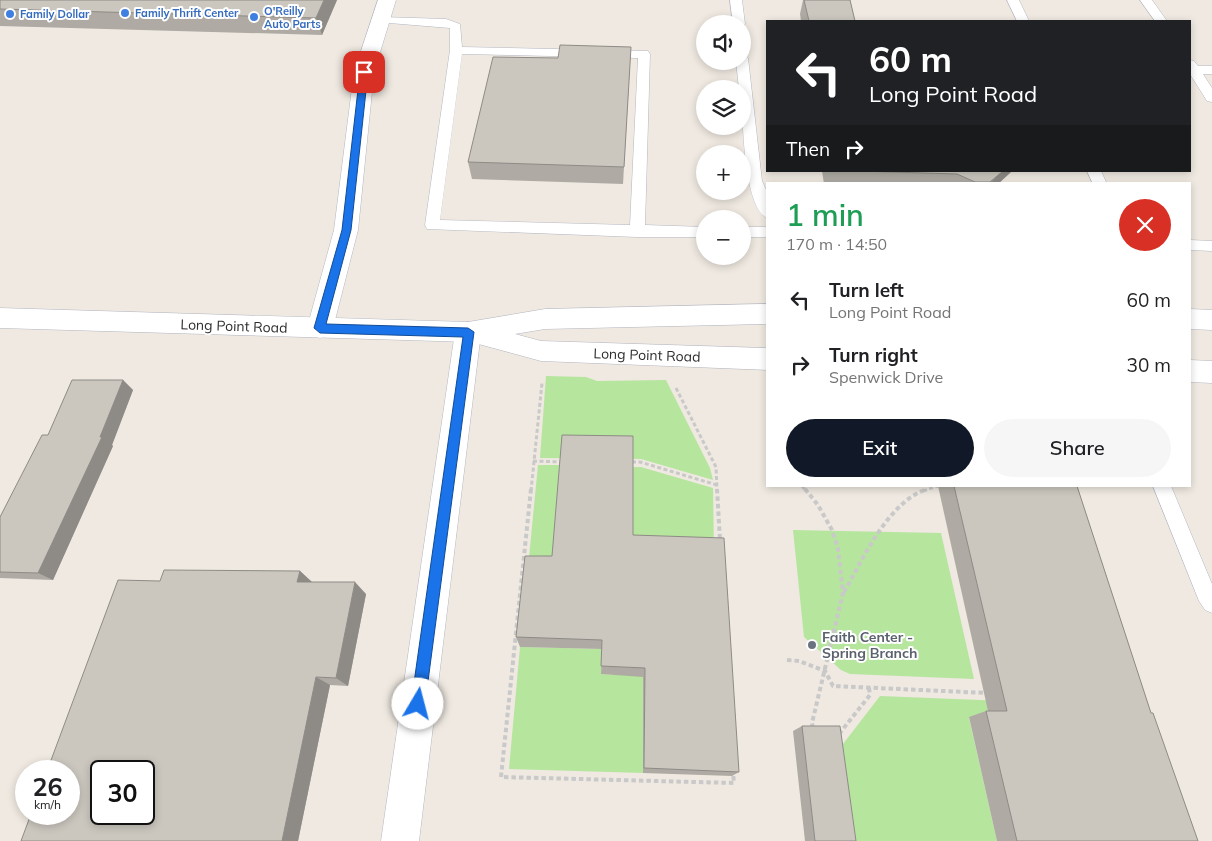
<!DOCTYPE html>
<html lang="en">
<head>
<meta charset="utf-8">
<style>
  :root { --surface:#fff; --page:#f6f6f6; --text:#202124; --muted:#757577; --accent:#111827 }
  body { margin:0; font-family:Mulish,sans-serif; background:var(--page); color:var(--text); height:100vh; display:flex; flex-direction:column; font-size:19px; white-space:nowrap }
  * { box-sizing:border-box; margin:0 }
  p { font-size:16px; color:var(--muted) }
  .icon { flex:none; width:28px; height:28px; fill:none; stroke:currentColor; stroke-width:2; stroke-linecap:round; stroke-linejoin:round }
  .map { position:relative; flex:1; overflow:hidden }
  .side { position:absolute; left:766px; top:182px; width:425px; height:305px; display:flex; flex-direction:column; background:var(--surface); border-radius:0px; box-shadow:0 2px 8px #0003 }
  .side>* { flex:none }
  .banner { position:absolute; left:766px; top:20px; width:425px; height:152px; border-radius:0px; box-shadow:0 2px 8px #0003; background:#202124; color:#fff; overflow:hidden }
  .fabs { position:absolute; left:696px; top:15px; display:grid; gap:10px }
  .fabs a { display:grid; place-items:center; width:55px; height:55px; border-radius:50%; background:var(--surface); box-shadow:0 2px 8px #0003; font-size:25px }
  .speed { position:absolute; left:15px; top:760px; display:flex; gap:10px; font-size:25px; font-weight:700; text-align:center }
  .speed>* { display:grid; place-content:center; width:65px; height:65px; border-radius:50%; background:var(--surface); box-shadow:0 2px 8px #0003; line-height:1 }
  .speed small { font-size:12px; font-weight:400 }
  .speed .limit { border:2px solid #111; border-radius:8px; background:#fff; color:#111 }
  .pin { position:absolute; display:grid; place-items:center; width:42px; height:42px; color:#fff; margin:-21px; border-radius:10px; box-shadow:0 2px 8px #0006 }
  .me { position:absolute; width:55px; margin:-28px; rotate:8deg; stroke-linejoin:round; filter:drop-shadow(0 0 4px #0008) }
  .turn { display:flex; align-items:center; gap:18px; height:105px; padding:0 20px; font-size:22px }
  .turn .icon { width:65px; height:65px; stroke-width:2.5 }
  .turn b { display:block; font-size:35px; line-height:42px }
  .then { display:flex; align-items:center; height:48px; padding:0 20px; background:#0003; gap:10px; font-size:19px }
  .round { display:grid; place-items:center; flex:none; width:52px; height:52px; border-radius:26px; background:var(--page) }
  .overview { display:flex; align-items:center; justify-content:space-between; height:85px; padding:0 20px }
  h1 { font-size:30px; font-weight:600; line-height:38px; color:#1e9e55 }
  .button { display:flex; gap:10px; margin-top:auto; padding:10px 20px }
  .button a { flex:1; height:58px; border-radius:30px; background:var(--accent); color:#fff; font-size:20px; font-weight:600; line-height:58px; text-align:center }
  .button a+a { background:var(--page); color:var(--text) }
  ul { padding:0; list-style:none }
  li { display:flex; align-items:center; gap:15px; height:65px; padding:0 20px }
  li div { flex:1 }
  li b { display:block; font-size:19px }
  li em { font-style:normal }
  .map>svg:first-child { display:block }
  .green { fill:#b6e59e }
  .lines { fill:none; stroke-linecap:round; stroke-linejoin:round }
  .service-casing { stroke:#b4b7c1; stroke-width:1 }
  .minor-casing { stroke:#b4b7c1; stroke-width:1 }
  .tertiary-casing { stroke:#b4b7c1; stroke-width:1 }
  .secondary-casing { stroke:#b4b7c1; stroke-width:1 }
  .path-far1 { stroke:#c9c9c9; stroke-width:3; stroke-dasharray:4 2.5; stroke-linecap:butt }
  .path { stroke:#c9c9c9; stroke-width:4; stroke-dasharray:4.5 3; stroke-linecap:butt }
  .service { fill:#fff; fill-rule:evenodd }
  .minor { fill:#fff; fill-rule:evenodd }
  .tertiary { fill:#fff; fill-rule:evenodd }
  .secondary { fill:#fff; fill-rule:evenodd }
  .wall { fill:#afaba4 }
  .shaded-wall { fill:#8e8b86 }
  .building { fill:#cbc7bf; stroke:#8e8b86; fill-rule:evenodd }
  .route { fill:#1a73e8; stroke:#114b97 }
  .shop-dot { fill:#3f7fe0; stroke:#fff; stroke-width:2 }
  .worship-dot { fill:#6b7280; stroke:#fff; stroke-width:2 }
  .labels { text-anchor:middle; stroke-width:4; stroke-linejoin:round; paint-order:stroke }
  .far-shop-label { font-size:11px; font-weight:bold; fill:#366cbe; stroke:#fff; text-anchor:start }
  .street-label { font-size:14px; fill:#2e2e2e; stroke:#fff }
  .worship-label { font-size:14px; font-weight:bold; fill:#5b616d; stroke:#fff; text-anchor:start }
</style>
</head>
<body>
<div class="map">
<svg width="1212" height="841" viewBox="0 0 1212 841">
  <rect width="100%" height="100%" fill="#efe9e1"/>
  <g class="green">
    <path d="M546,376L586,377L597,381L666,380L710,468L713,480L641,459L540,458Z"/>
    <path d="M538,465H562L555,569L528,568Z"/>
    <path d="M632,467H641L713,488L714,551L632,549Z"/>
    <path d="M793,530L941,533L974,679L850,674L841,670L804,637Z"/>
    <path d="M520,647L603,649L601,674L621,675L643,652V773L509,769Z"/>
    <path d="M880,696L1033,702L1037,719L969,718L997,841H844L833,757Z"/>
  </g>
  <g class="lines">
    <g class="service-casing">
      <g id="service">
        <path d="M730,0H742L745,24L743,26L742,24H733Z"/>
        <path d="M1007,0H1019L1029,21H1017Z"/>
        <path d="M1140,0H1152L1167,21H1155Z"/>
        <path d="M381,17L446,19L460,24L462,47L648,51L650,54L645,225L705,227V237H637L427,229L425,225L450,50V28L377,22V18ZM462,54L638,58L630,225L440,220Z"/>
        <path d="M742,54L748,58L762,181L768,194V218C743,211 742,111 742,89H739L736,61H742Z"/>
        <path d="M1190,60L1194,61L1198,66H1212V74H1203L1212,88V102L1207,101L1190,74Z"/>
        <path d="M1087,171H1101L1107,184H1093Z"/>
        <rect x="742" y="227" width="26" height="10"/>
        <path d="M1190,240L1212,241V251L1190,250Z"/>
        <path d="M1153,486H1171L1212,584V613L1205,610L1199,601Z"/>
      </g>
    </g>
    <g class="minor-casing">
      <path id="minor" d="M468,322L477,325L481,332L419,841H381L455,332L459,325Z"/>
    </g>
    <g class="tertiary-casing">
      <path id="tertiary" d="M378,0H396L374,72L358,230L333,328L329,335L320,338L311,335L307,328L334,230L354,72Z"/>
    </g>
    <g class="secondary-casing">
      <g id="secondary">
        <path d="M768,304V324L545,329L515,334L541,341L768,348V370L541,361L471,342L0,328V308L468,322L545,309Z"/>
        <path d="M1190,309L1212,310V330L1190,329Z"/>
        <path d="M1190,360L1212,361V383L1190,382Z"/>
      </g>
    </g>
    <g class="path-far1">
      <path d="M676,388L716,467L717,491"/>
      <path d="M533,461L562,462"/>
      <path d="M632,462H640L717,485"/>
      <path d="M802,486L806,491"/>
      <path d="M531,491L542,383"/>
      <path d="M923,491L938,486"/>
    </g>
    <g class="path">
      <path d="M531,489L501,777L734,783L733,773"/>
      <path d="M717,489L720,540"/>
      <path d="M805,489L818,505L832,530L838,549L843,593L812,723L813,729"/>
      <path d="M844,592C863,559 888,502 927,489"/>
      <path d="M787,660L799,661L825,671L833,686L987,693"/>
      <path d="M839,734L870,695L869,688"/>
    </g>
    <use href="#service" class="service"/>
    <use href="#minor" class="minor"/>
    <use href="#tertiary" class="tertiary"/>
    <use href="#secondary" class="secondary"/>
  </g>
  <g class="wall">
    <path d="M0,0H337L322,35L0,26Z"/>
    <path d="M803,0H850L855,21H801L800,14Z"/>
    <path d="M630,65L623,184L472,179L468,162Z"/>
    <path d="M822,171H1012L998,184H824Z"/>
    <path d="M123,380L133,390L112,445L113,446L53,580L0,578V517L48,435Z"/>
    <path d="M938,486H1077L1151,713L1198,841H997L969,717L986,711H988Z"/>
    <path d="M633,535L739,772L732,776L643,773V677L601,674L602,649L520,647L516,637L552,556Z"/>
    <path d="M300,571L312,582L366,594L348,686L330,685L298,841H21L160,581Z"/>
    <path d="M802,726L856,841H805L793,731Z"/>
  </g>
  <g class="shaded-wall">
    <path d="M324,0H337L322,35L316,18Z"/>
    <path d="M1003,171H1012L998,184H989Z"/>
    <path d="M123,380L133,390L112,445L113,446L53,580L38,573L100,437Z"/>
    <path d="M300,571L313,583L297,582Z"/>
    <path d="M355,582L366,594L348,686L336,678Z"/>
    <path d="M316,677L330,685L298,841H282Z"/>
  </g>
  <g class="building">
    <path d="M0,0H324L316,18L0,9Z"/>
    <path d="M804,0H850L855,21H809Z"/>
    <path d="M560,45L631,47L624,167L468,162L493,57L558,58Z"/>
    <path d="M859,171H1003L990,182H975L957,174Z"/>
    <path d="M72,380H123L100,437H102L38,573L0,572V517L42,435H48Z"/>
    <path d="M562,435L633,436V535L724,538L739,772L644,768L645,668L601,666L602,640L516,637L525,556H552Z"/>
    <path d="M954,486H1077L1151,713H1153L1198,841H1017L986,711H1007Z"/>
    <path d="M164,570L300,571L297,582H355L336,678L316,677L282,841H21L31,814H69V771H47L118,580L160,581ZM101,771H144V814H101Z"/>
    <path d="M802,726H840L856,841H815Z"/>
  </g>
  <path class="route" d="M364,69L368,72L351,230L326,324L468,328L474,332L425,704L423,709L418,711L413,709L411,704L463,337L320,333L314,328L342,230L360,72Z"/>
  <g class="shop-dot">
    <circle cx="125" cy="13" r="5"/>
    <circle cx="10" cy="14" r="5"/>
    <circle cx="254" cy="17" r="5"/>
  </g>
  <circle class="worship-dot" cx="812" cy="645" r="5"/>
  <g class="labels">
    <g class="far-shop-label">
      <text x="264" y="15">O'Reilly<tspan x="264" dy="13">Auto Parts</tspan></text>
      <text x="135" y="17">Family Thrift Center</text>
      <text x="20" y="18">Family Dollar</text>
    </g>
    <g class="street-label">
      <text transform="translate(234 326) rotate(2)" y="5">Long Point Road</text>
      <text transform="translate(647 355) rotate(2)" y="5">Long Point Road</text>
    </g>
    <g class="worship-label">
      <text x="822" y="642">Faith Center -<tspan x="822" dy="16">Spring Branch</tspan></text>
    </g>
  </g>
</svg>
<div class="fabs">
<a><svg class="icon" aria-label="sound" viewBox="0 0 24 24"><path d="M4 9h4l5-4v14l-5-4H4zM17 9q2 3 0 6"/></svg></a>
<a><svg class="icon" aria-label="layers" viewBox="0 0 24 24"><path d="M12 4l9 5-9 5-9-5zM3 14l9 5 9-5"/></svg></a>
<a>+</a>
<a>−</a>
</div>
<div class="speed"><div>26<small>km/h</small></div><div class="limit">30</div></div>
<div class="pin" style="left:364px;top:72px;background:#d93025"><svg class="icon" aria-label="arrive" viewBox="0 0 24 24"><path d="M6 21V4h12l-3 4 3 4H6"/></svg></div>
<svg class="me" style="left:418px;top:704px" viewBox="-20 -20 40 40"><circle r="19" fill="#fff"/><path d="M0-13L10 11 0 6-10 11z" fill="#1a73e8"/></svg>
<div class="banner">
<div class="turn"><svg class="icon" aria-label="left" viewBox="0 0 24 24"><path d="M17 20v-9H6M10 6l-5 5 5 5"/></svg><div><b>60 m</b>Long Point Road</div></div>
<div class="then">Then<svg class="icon" aria-label="right" viewBox="0 0 24 24"><path d="M7 20v-9h11M14 6l5 5-5 5"/></svg></div>
</div>
<section class="side">
<div class="overview"><div><h1>1 min</h1><p>170 m · 14:50</p></div><a class="round" style="background:#d93025;color:#fff"><svg class="icon" aria-label="close" viewBox="0 0 24 24"><path d="M6 6l12 12M18 6L6 18"/></svg></a></div>
<ul>
<li><svg class="icon" aria-label="left" viewBox="0 0 24 24"><path d="M17 20v-9H6M10 6l-5 5 5 5"/></svg><div><b>Turn left</b><p>Long Point Road</p></div><em>60 m</em></li>
<li><svg class="icon" aria-label="right" viewBox="0 0 24 24"><path d="M7 20v-9h11M14 6l5 5-5 5"/></svg><div><b>Turn right</b><p>Spenwick Drive</p></div><em>30 m</em></li>
</ul>
<div class="button"><a>Exit</a><a>Share</a></div>
</section>
</div>
</body>
</html>
